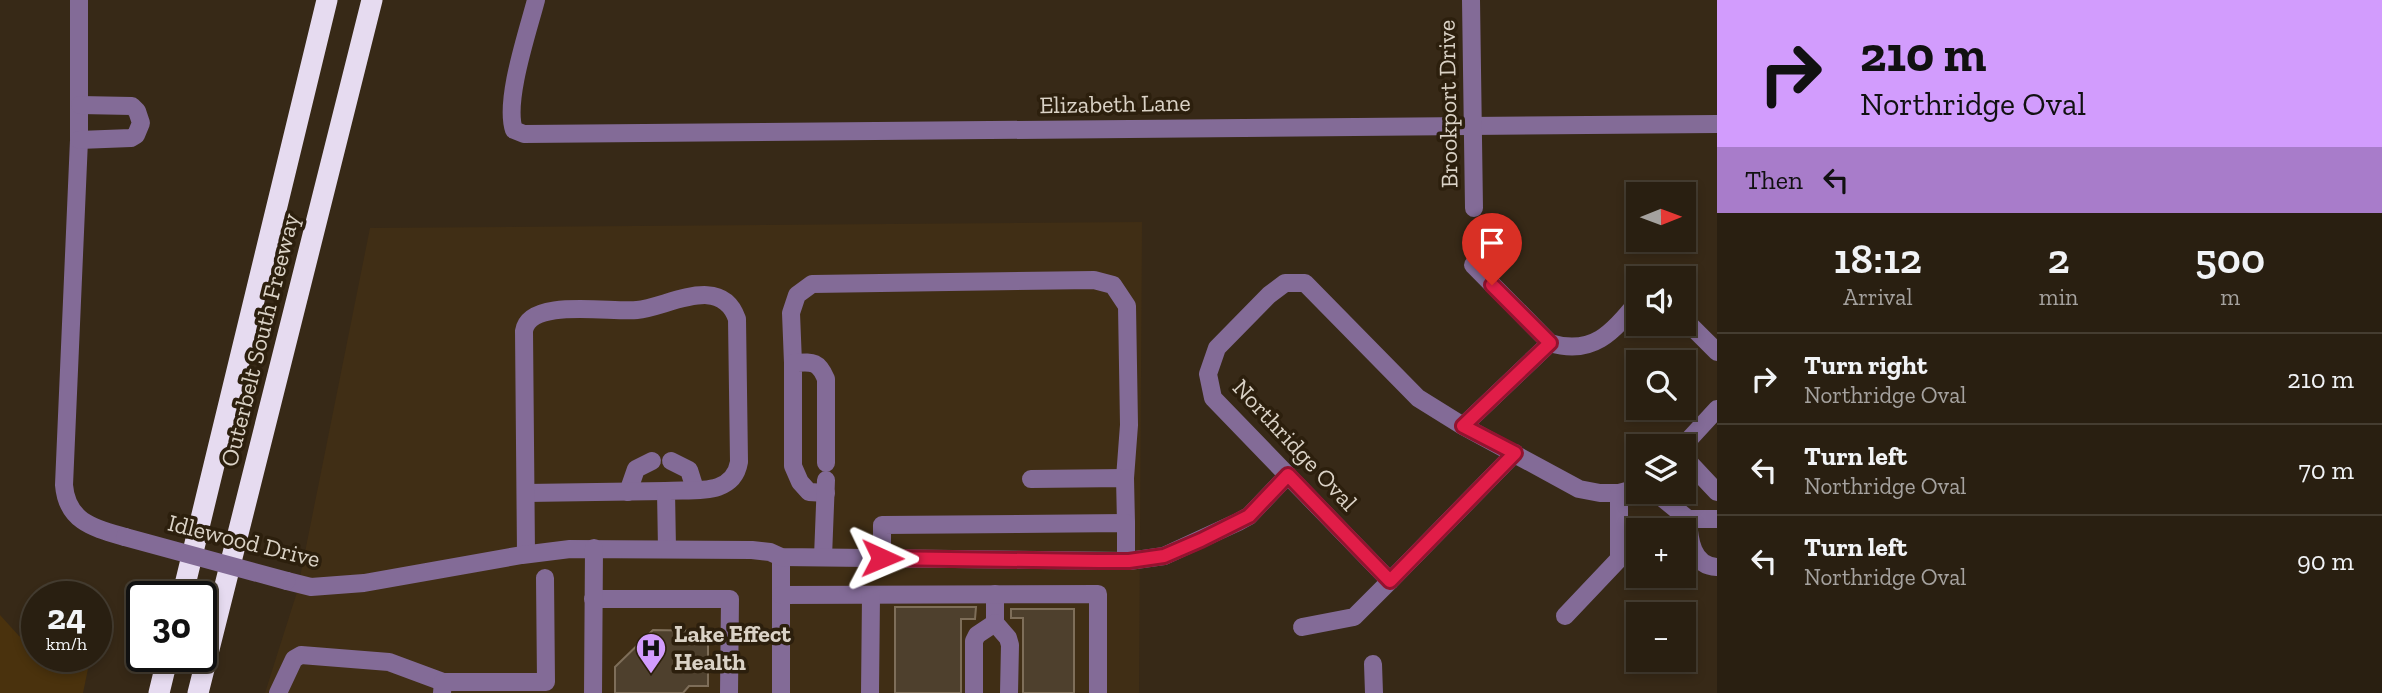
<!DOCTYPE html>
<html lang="en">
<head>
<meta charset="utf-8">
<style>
  :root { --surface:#291f11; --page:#352c1f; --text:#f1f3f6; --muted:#a5a29f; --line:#453d31 }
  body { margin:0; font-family:"Zilla Slab",serif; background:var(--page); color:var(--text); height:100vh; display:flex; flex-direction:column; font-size:26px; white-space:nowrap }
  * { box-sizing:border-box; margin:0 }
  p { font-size:23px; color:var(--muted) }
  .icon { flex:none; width:38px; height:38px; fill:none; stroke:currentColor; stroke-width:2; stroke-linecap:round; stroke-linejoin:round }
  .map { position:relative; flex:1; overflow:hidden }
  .drawer { display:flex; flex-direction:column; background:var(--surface); width:665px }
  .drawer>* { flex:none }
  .guide { background:#d29cfd; color:#111; overflow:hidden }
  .needle { width:46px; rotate:89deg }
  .controls { position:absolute; left:1626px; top:182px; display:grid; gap:14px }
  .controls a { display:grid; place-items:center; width:70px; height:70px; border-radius:0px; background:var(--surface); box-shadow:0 4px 10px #0003,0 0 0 2px var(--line); font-size:35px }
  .speed { position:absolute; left:21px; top:581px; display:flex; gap:14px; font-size:35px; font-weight:700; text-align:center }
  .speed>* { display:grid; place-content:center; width:91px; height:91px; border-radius:50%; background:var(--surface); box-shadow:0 4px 10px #0003,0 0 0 2px var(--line); line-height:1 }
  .speed small { font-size:18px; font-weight:400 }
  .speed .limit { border:4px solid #111; border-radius:10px; background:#fff; color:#111 }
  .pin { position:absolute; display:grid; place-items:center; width:60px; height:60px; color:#fff; margin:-72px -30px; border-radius:50% 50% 50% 0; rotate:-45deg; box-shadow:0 0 7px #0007 }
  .pin .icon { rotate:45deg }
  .me { position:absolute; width:77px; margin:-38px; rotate:91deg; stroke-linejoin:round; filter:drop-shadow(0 0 5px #0008) }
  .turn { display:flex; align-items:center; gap:24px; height:147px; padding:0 28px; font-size:32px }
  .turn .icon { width:91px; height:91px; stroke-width:2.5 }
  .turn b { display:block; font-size:49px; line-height:60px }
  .then { display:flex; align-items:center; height:66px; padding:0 28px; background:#0003; gap:14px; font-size:26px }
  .eta { display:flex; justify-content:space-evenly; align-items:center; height:119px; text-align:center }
  .eta b { font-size:42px; font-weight:600; line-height:49px }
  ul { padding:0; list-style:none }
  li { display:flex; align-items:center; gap:21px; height:91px; padding:0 28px; border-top:2px solid var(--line) }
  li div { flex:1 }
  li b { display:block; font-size:26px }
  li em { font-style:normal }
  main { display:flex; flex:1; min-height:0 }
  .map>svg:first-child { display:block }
  .built { fill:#402e15 }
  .green { fill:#4a320d }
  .building { fill:#4e402d; stroke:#7e6e59; stroke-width:2 }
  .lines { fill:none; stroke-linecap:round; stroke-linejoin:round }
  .minor { stroke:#836b97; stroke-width:18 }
  .highway { stroke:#e6dbf0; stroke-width:21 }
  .minor-bridge { stroke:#836b97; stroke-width:18 }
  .route-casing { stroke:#92132f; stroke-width:18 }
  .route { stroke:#e11d48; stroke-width:12 }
  .labels { text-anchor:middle; stroke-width:7; stroke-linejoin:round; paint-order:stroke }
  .street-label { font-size:24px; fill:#dad2c6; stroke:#2c1f0d }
  .poi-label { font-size:24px; font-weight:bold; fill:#dad2c6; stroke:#2c1f0d; text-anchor:start }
</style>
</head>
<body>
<main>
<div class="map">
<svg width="1717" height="693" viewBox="0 0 1717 693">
  <rect width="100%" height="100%" fill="#372917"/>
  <path class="built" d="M1142,222L1139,693H265L297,592L370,228Z"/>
  <path class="green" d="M0,615L19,636L37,643V656H71L89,664L83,693H0Z"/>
  <g class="building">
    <path d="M895,607H976L975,619H961V693H895Z"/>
    <path d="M1011,609H1074V693H1023V618H1011Z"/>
    <path d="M653,630L708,631V686H689L683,693H615V667Z"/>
  </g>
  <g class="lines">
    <g class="minor">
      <path d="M79,0V140L64,485C67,522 94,528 125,537"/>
      <path d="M536,0C528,31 504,101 514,130L524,134L1717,124"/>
      <path d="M1471,0L1474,208"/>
      <path d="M79,140L131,138L136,135L141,123L137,111L132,106L80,105"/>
      <path d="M1473,265L1550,343C1592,356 1613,333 1638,301"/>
      <path d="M1684,319L1717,352"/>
      <path d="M793,363L791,313L797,295L812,284L1094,280L1113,285L1127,306L1129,425L1125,478"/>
      <path d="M1463,426L1550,343"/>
      <path d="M1683,446L1717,409"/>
      <path d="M1515,453L1390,581L1213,398L1208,374L1217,348L1269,295L1285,283H1305L1418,398L1463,426L1579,489L1600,493H1619L1638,488"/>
      <path d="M1684,457L1717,492"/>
      <path d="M671,461L689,470L695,489"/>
      <path d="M1031,479L1125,478L1126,523"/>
      <path d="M628,492L636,469L652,461"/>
      <path d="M1655,492L1688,519H1717"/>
      <path d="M526,493L666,491"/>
      <path d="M826,493L809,492L800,482L793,466V363C812,362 818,360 826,379V463"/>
      <path d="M1688,519C1689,539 1692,566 1717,567"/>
      <path d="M526,554L524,331C529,297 612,313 637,310C668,307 721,273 737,319L739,462C733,497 693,489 666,491L667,549"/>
      <path d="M781,557V693"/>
      <path d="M823,557L826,480"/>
      <path d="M882,558V525L1126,523V561"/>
      <path d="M287,581L311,587L364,583L522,555L570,549L752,550L770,552L781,557L1129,561L1164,556L1238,522L1249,516L1288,475"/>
      <path d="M995,594V623L1008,638L1010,645L1009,693"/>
      <path d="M781,595L1098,594V693"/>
      <path d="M593,599H730L729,693"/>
      <path d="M1565,616L1619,559V493"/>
      <path d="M1302,627L1354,617L1390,581"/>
      <path d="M1373,664L1374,693"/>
      <path d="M278,693L294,659L301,655L389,662L443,682"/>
      <path d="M442,693L443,682H546L545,578"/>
      <path d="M593,693L594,548"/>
      <path d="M870,693L871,595"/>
      <path d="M974,693V641L977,635L995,623"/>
    </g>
    <g class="highway">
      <path d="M182,597L327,0"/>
      <path d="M159,693L168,656"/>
      <path d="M198,693L372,0"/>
    </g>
    <path class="minor-bridge" d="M125,537L287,581"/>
  </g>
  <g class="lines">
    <g class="route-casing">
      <path id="route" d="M882,558L1098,561H1129L1164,556L1201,540L1249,516L1288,475L1390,581L1515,453L1463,426L1550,343L1492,285"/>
    </g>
    <use href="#route" class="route"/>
  </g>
  <defs>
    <g id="hospital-pin" transform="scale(1.575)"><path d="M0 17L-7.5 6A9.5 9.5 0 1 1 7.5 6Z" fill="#d29cfd" stroke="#2c1f0d"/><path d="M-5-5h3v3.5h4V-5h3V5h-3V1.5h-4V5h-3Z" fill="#111"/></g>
  </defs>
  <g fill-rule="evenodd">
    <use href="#hospital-pin" x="651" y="648"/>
  </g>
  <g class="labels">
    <g class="street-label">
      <text transform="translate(1115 104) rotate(-1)" y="8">Elizabeth Lane</text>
      <text transform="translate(1448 104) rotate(-91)" y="8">Brookport Drive</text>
      <text transform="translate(260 340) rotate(-76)" y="8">Outerbelt South Freeway</text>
      <text transform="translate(1295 445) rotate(47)" y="8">Northridge Oval</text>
      <text transform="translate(244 541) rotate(14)" y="8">Idlewood Drive</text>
    </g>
    <g class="poi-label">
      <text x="674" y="642">Lake Effect<tspan x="674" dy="28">Health</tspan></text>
    </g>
  </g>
</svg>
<div class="controls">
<a><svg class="needle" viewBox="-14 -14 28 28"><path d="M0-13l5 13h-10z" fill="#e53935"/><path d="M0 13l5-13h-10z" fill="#a5a29f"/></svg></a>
<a><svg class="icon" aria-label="sound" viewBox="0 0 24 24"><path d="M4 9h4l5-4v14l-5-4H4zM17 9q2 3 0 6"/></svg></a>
<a><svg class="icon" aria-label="search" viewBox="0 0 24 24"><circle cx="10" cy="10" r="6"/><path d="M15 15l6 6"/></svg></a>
<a><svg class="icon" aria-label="layers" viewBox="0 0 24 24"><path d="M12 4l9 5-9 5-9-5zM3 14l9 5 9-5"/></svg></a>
<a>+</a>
<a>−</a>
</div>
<div class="speed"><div>24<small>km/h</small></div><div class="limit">30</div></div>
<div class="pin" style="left:1492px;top:285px;background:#d93025"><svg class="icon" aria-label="arrive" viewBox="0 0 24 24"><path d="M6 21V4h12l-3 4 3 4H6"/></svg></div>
<svg class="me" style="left:882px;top:558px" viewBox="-20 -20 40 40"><path d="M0-17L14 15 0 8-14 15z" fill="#e11d48" stroke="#fff" stroke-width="4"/></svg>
</div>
<section class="drawer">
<div class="guide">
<div class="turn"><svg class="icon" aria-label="right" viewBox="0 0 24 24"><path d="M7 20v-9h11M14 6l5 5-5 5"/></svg><div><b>210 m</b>Northridge Oval</div></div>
<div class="then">Then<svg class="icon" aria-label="left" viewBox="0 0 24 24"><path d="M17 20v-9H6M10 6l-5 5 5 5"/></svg></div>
</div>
<div class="eta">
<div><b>18:12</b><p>Arrival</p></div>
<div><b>2</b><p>min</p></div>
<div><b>500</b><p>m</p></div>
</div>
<ul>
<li><svg class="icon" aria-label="right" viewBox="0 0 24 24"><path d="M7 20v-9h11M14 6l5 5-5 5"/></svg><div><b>Turn right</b><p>Northridge Oval</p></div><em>210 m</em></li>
<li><svg class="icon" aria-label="left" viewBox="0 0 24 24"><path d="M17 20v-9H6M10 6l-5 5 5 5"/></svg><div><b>Turn left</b><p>Northridge Oval</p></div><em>70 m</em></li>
<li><svg class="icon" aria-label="left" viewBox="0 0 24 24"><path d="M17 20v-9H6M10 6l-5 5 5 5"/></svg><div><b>Turn left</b><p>Northridge Oval</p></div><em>90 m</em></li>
</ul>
</section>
</main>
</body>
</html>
